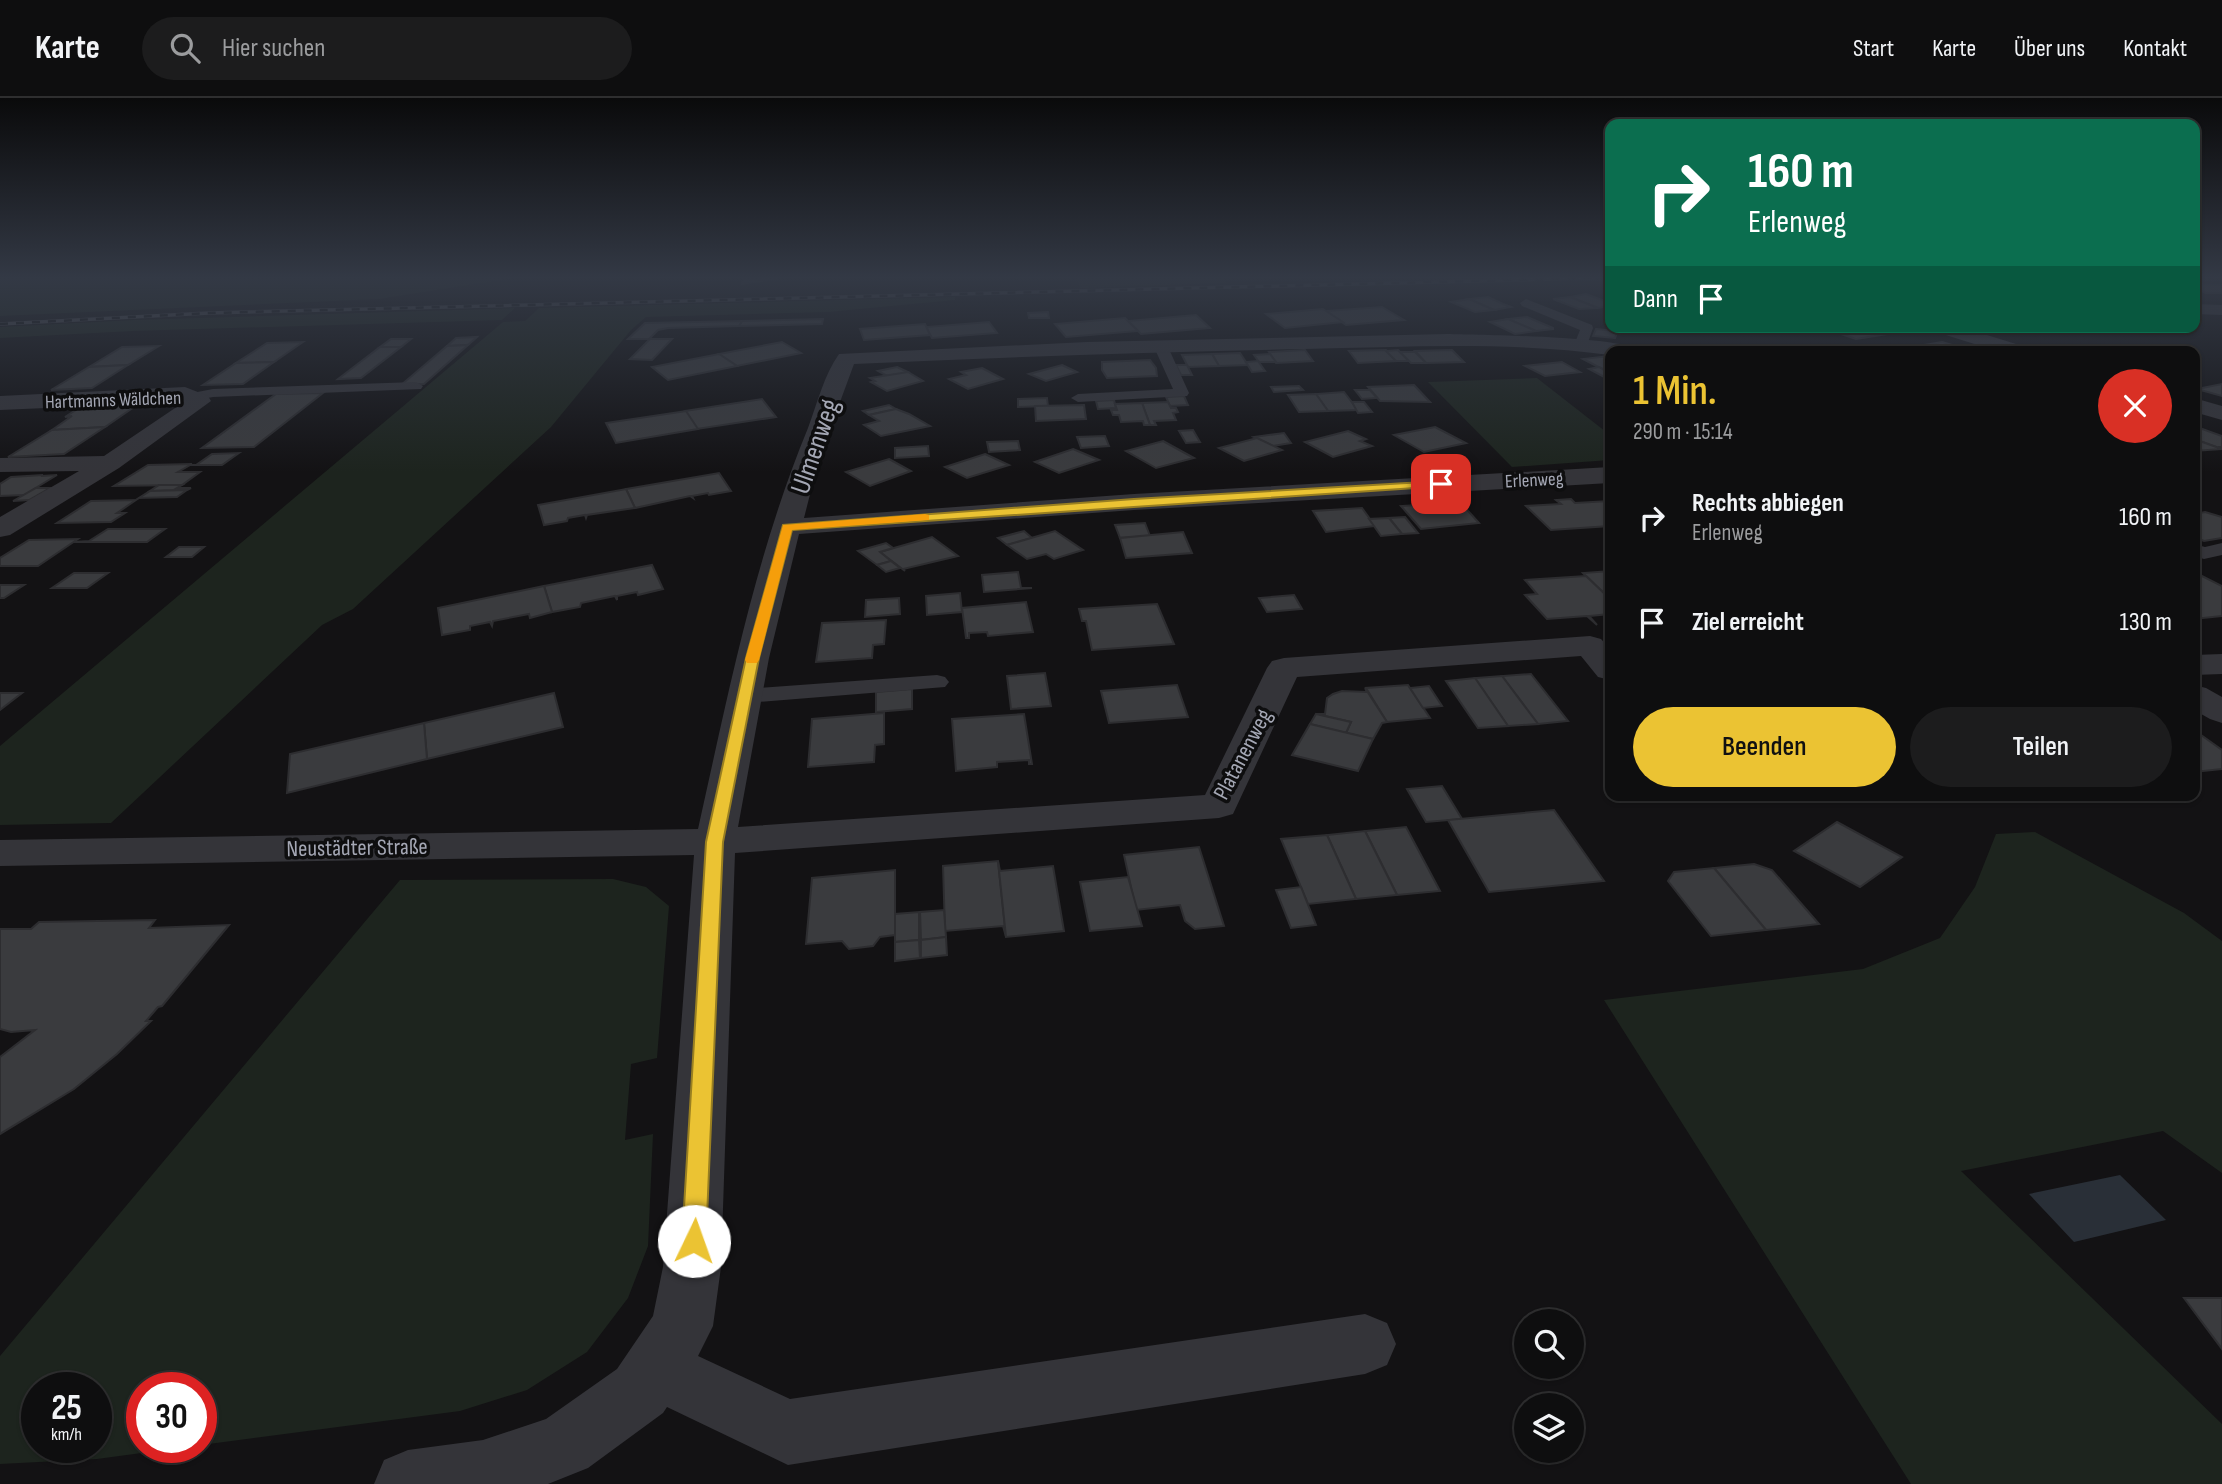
<!DOCTYPE html>
<html lang="de">
<head>
<meta charset="utf-8">
<style>
  :root { --surface:#0e0e0f; --page:#1c1c1d; --text:#f1f3f6; --muted:#9b9c9e; --line:#2e2e2f; --accent:#ebc333 }
  body { margin:0; font-family:"Sofia Sans Condensed",sans-serif; background:var(--page); color:var(--text); height:100vh; display:flex; flex-direction:column; font-size:26px; white-space:nowrap }
  * { box-sizing:border-box; margin:0 }
  p { font-size:23px; color:var(--muted) }
  .icon { flex:none; width:38px; height:38px; fill:none; stroke:currentColor; stroke-width:2; stroke-linecap:round; stroke-linejoin:round }
  .map { position:relative; flex:1; overflow:hidden }
  .side { position:absolute; left:1605px; top:248px; width:595px; height:455px; display:flex; flex-direction:column; background:var(--surface); border-radius:14px; box-shadow:0 2px 5px #0004,0 0 0 2px var(--line) }
  .side>* { flex:none }
  .guide { position:absolute; left:1605px; top:21px; width:595px; height:214px; border-radius:14px; box-shadow:0 2px 5px #0004,0 0 0 2px var(--line); background:#0b6e4f; color:#fff; overflow:hidden }
  .buttons { position:absolute; left:1514px; top:1211px; display:grid; gap:14px }
  .buttons a { display:grid; place-items:center; width:70px; height:70px; border-radius:50%; background:var(--surface); box-shadow:0 2px 5px #0004,0 0 0 2px var(--line); font-size:35px }
  .speed { position:absolute; left:21px; top:1274px; display:flex; gap:14px; font-size:35px; font-weight:700; text-align:center }
  .speed>* { display:grid; place-content:center; width:91px; height:91px; border-radius:50%; background:var(--surface); box-shadow:0 2px 5px #0004,0 0 0 2px var(--line); line-height:1 }
  .speed small { font-size:18px; font-weight:400 }
  .speed .limit { border:10px solid #d22; background:#fff; color:#111 }
  .pin { position:absolute; display:grid; place-items:center; width:60px; height:60px; color:#fff; margin:-30px; border-radius:14px; box-shadow:0 4px 10px #0006 }
  .me { position:absolute; width:77px; margin:-38px; rotate:3deg; stroke-linejoin:round; filter:drop-shadow(0 0 5px #0008) }
  .turn { display:flex; align-items:center; gap:24px; height:147px; padding:0 28px; font-size:32px }
  .turn .icon { width:91px; height:91px; stroke-width:2.5 }
  .turn b { display:block; font-size:49px; line-height:60px }
  .then { display:flex; align-items:center; height:66px; padding:0 28px; background:#0003; gap:14px; font-size:26px }
  .round { display:grid; place-items:center; flex:none; width:74px; height:74px; border-radius:37px; background:var(--page) }
  .head { display:flex; align-items:center; justify-content:space-between; height:119px; padding:0 28px }
  h1 { font-size:42px; font-weight:600; line-height:52px; color:var(--accent) }
  .cta { display:flex; gap:14px; margin-top:auto; padding:14px 28px }
  .cta a { flex:1; height:80px; border-radius:42px; background:var(--accent); color:#111; font-size:28px; font-weight:600; line-height:80px; text-align:center }
  .cta a+a { background:var(--page); color:var(--text) }
  ul { padding:0; list-style:none }
  li { display:flex; align-items:center; gap:21px; height:105px; padding:0 28px }
  li div { flex:1 }
  li b { display:block; font-size:26px }
  li em { font-style:normal }
  header { display:flex; align-items:center; gap:42px; box-sizing:border-box; height:98px; padding:0 35px; background:var(--surface); border-bottom:2px solid var(--line) }
  header strong { font-size:33px }
  nav { display:flex; gap:38px; margin-inline-start:auto; font-size:24px }
  .search { width:490px; height:63px; background:var(--page); display:flex; align-items:center; gap:18px; box-sizing:border-box; padding:0 24px; border-radius:38px; color:var(--muted); font-size:26px }
  .map>svg:first-child { display:block }
  .green { fill:#1d241e; fill-rule:evenodd }
  .water { fill:#292f37 }
  .building { fill:#3a3b3e; stroke:#2d2d30; stroke-width:2 }
  .lines { fill:none; stroke-linecap:round; stroke-linejoin:round }
  .service { fill:#343439; fill-rule:evenodd }
  .minor { fill:#343439; fill-rule:evenodd }
  .rail-casing { stroke:#494a50; stroke-width:3.5 }
  .rail { stroke:#0e0e0f; stroke-width:2.5; stroke-dasharray:8; stroke-linecap:butt }
  .route { fill:#ebc333; stroke:#997f21; stroke-width:2 }
  .slow { fill:#f59e0b }
  .labels { text-anchor:middle; stroke-width:7; stroke-linejoin:round; paint-order:stroke }
  .far-street-label { font-size:19px; fill:#a4a7b4; stroke:#0e0e0f }
  .street-label { font-size:23px; fill:#a4a7b4; stroke:#0e0e0f }
  .near-street-label { font-size:28px; fill:#a4a7b4; stroke:#0e0e0f }
</style>
</head>
<body>
<header>
<strong>Karte</strong>
<div class="search"><svg class="icon" aria-label="search" viewBox="0 0 24 24"><circle cx="10" cy="10" r="6"/><path d="M15 15l6 6"/></svg>Hier suchen</div>
<nav><a>Start</a><a>Karte</a><a>Über uns</a><a>Kontakt</a></nav>
</header>
<div class="map">
<svg width="2222" height="1386" viewBox="0 0 2222 1386">
  <rect width="100%" height="100%" fill="#131214"/>
  <g class="green">
    <path d="M0,180H514L379,201L0,218Z"/>
    <path d="M1076,180H1221L1226,185L1080,190Z"/>
    <path d="M955,199V202L828,214L646,219L631,232L551,329L353,511L322,527L111,725L0,727V648L503,224L525,223L539,210Z"/>
    <path d="M515,210L502,222L133,233L0,240V229L134,222Z"/>
    <path d="M1537,280L1610,337V362L1512,369L1428,284Z"/>
    <path d="M2035,734L2184,815L2222,843V1075L2163,1033L1961,1073L2222,1326V1386H1911L1604,902L1863,871L1940,840L1975,789L1996,736Z"/>
    <path d="M613,781L646,789L669,808L657,960L631,966L625,1042L653,1036L648,1148L628,1200L587,1254L527,1292L460,1313L201,1347V1290H142V1349H186L97,1361L0,1366V1258L400,782ZM37,1290H96V1349H37Z"/>
  </g>
  <path class="water" d="M2120,1077L2166,1122L2074,1144L2029,1096Z"/>
  <g class="building">
    <path d="M743,180H780L742,186Z"/>
    <path d="M2194,186L2222,187V195H2206L2194,190Z"/>
    <path d="M1586,196L1610,205V208L1598,210L1570,199Z"/>
    <path d="M1488,199L1503,206L1511,209L1494,212L1469,201Z"/>
    <path d="M1570,199L1598,210L1579,211L1553,201Z"/>
    <path d="M1469,201L1494,212L1475,214L1451,204Z"/>
    <path d="M1382,209L1404,222L1346,227L1326,213Z"/>
    <path d="M1323,211L1343,224L1285,230L1266,216Z"/>
    <path d="M1048,214L1049,220H1029L1028,215Z"/>
    <path d="M1196,217L1210,230L1141,236L1128,223Z"/>
    <path d="M1527,219L1553,230V231L1536,233L1508,221Z"/>
    <path d="M1125,220L1138,233L1066,239L1055,226Z"/>
    <path d="M823,221L822,226L739,228L742,223Z"/>
    <path d="M1508,221L1536,233L1515,236L1490,224Z"/>
    <path d="M742,223L739,228L668,230L658,232L649,241H628L645,225Z"/>
    <path d="M989,224L997,235L932,240L926,229Z"/>
    <path d="M925,226L930,237L864,242L860,231Z"/>
    <path d="M1862,229H1896L1907,233L1856,241L1838,235L1867,231Z"/>
    <path d="M1596,231L1618,233L1615,240L1593,238Z"/>
    <path d="M477,239L468,247L447,248L456,240Z"/>
    <path d="M391,241H411L401,249H380Z"/>
    <path d="M650,241H672L652,262L630,261Z"/>
    <path d="M303,244L274,264L236,265L267,245Z"/>
    <path d="M782,244L801,255L737,268L719,256Z"/>
    <path d="M1942,244L1973,253L1928,254L1912,249Z"/>
    <path d="M468,247L424,286L401,287L447,248Z"/>
    <path d="M159,248L128,267L89,269L122,249Z"/>
    <path d="M380,249H401L361,280L338,281Z"/>
    <path d="M1305,252L1313,263L1276,265L1269,254Z"/>
    <path d="M1386,252L1396,263L1358,265L1349,253Z"/>
    <path d="M1398,252L1409,263H1396L1386,253Z"/>
    <path d="M1452,252L1464,264L1426,265L1415,253Z"/>
    <path d="M1400,254H1415L1426,265H1411Z"/>
    <path d="M1240,255L1248,267L1219,268L1212,256Z"/>
    <path d="M719,256L737,268L668,282L652,269Z"/>
    <path d="M1212,256L1219,268L1188,269L1182,257Z"/>
    <path d="M1270,256L1276,264H1259L1254,257Z"/>
    <path d="M1609,258L1610,275L1583,261Z"/>
    <path d="M1150,262L1156,270L1157,278L1107,280L1102,272V264Z"/>
    <path d="M1258,263L1265,273L1252,274L1246,264Z"/>
    <path d="M274,264L243,286L203,287L236,265Z"/>
    <path d="M1562,264L1580,274L1545,278L1525,268Z"/>
    <path d="M128,267L92,290L51,292L89,269Z"/>
    <path d="M1062,267L1077,274L1046,283L1029,276Z"/>
    <path d="M1176,267H1187L1192,277H1181Z"/>
    <path d="M897,269L908,274L889,279L878,273Z"/>
    <path d="M1599,269L1610,275V282L1589,271Z"/>
    <path d="M982,270L1003,281L968,291L949,281L966,277L961,274Z"/>
    <path d="M908,274L923,283L887,293L871,284L875,283L870,280Z"/>
    <path d="M2222,286V298L2197,291Z"/>
    <path d="M1414,287L1430,304L1380,303L1368,289Z"/>
    <path d="M1299,288L1303,292L1274,294L1271,289Z"/>
    <path d="M1355,292H1370L1377,300L1362,301Z"/>
    <path d="M1344,294L1358,312L1328,313L1316,296Z"/>
    <path d="M323,295L254,349L202,350L276,296Z"/>
    <path d="M1316,296L1328,313L1299,314L1288,297Z"/>
    <path d="M1184,298L1188,307L1170,308L1166,299Z"/>
    <path d="M1047,300L1048,308L1018,309V301Z"/>
    <path d="M762,301L776,319L697,331L685,313Z"/>
    <path d="M1114,302L1116,310L1098,311L1096,303Z"/>
    <path d="M1168,304L1171,310H1176L1178,314L1173,315L1176,322L1154,323L1156,327H1150L1142,305Z"/>
    <path d="M1352,304H1364L1372,314L1358,315Z"/>
    <path d="M1142,305L1150,327H1144L1143,323L1121,324L1119,317H1113L1111,312H1117L1115,306Z"/>
    <path d="M137,307L105,329L52,332L72,318L65,319L79,310Z"/>
    <path d="M889,307L896,311L869,317L863,313Z"/>
    <path d="M1084,307L1086,321L1036,323L1035,308Z"/>
    <path d="M896,311L909,316L930,328L881,338L864,327L879,323L869,317Z"/>
    <path d="M686,313L698,331L616,345L606,325Z"/>
    <path d="M2194,328L2222,338V349H2220L2222,351L2194,341Z"/>
    <path d="M105,329L64,356L8,359L52,332Z"/>
    <path d="M1435,329L1466,345L1424,354L1394,337Z"/>
    <path d="M1193,332L1200,344L1186,345L1179,333Z"/>
    <path d="M1348,333L1366,341L1360,343L1372,348L1333,359L1305,344Z"/>
    <path d="M1284,335L1291,345L1273,348L1254,339Z"/>
    <path d="M1105,338L1109,348L1081,350L1077,339Z"/>
    <path d="M1257,340L1282,352L1244,363L1219,350Z"/>
    <path d="M2194,341L2222,351L2194,353Z"/>
    <path d="M1018,343L1020,352L989,354L987,344Z"/>
    <path d="M1163,343L1194,360L1156,370L1126,353Z"/>
    <path d="M928,348L929,358L895,360V350Z"/>
    <path d="M1073,351L1099,362L1059,375L1035,364Z"/>
    <path d="M239,355L222,367H190H196L212,356Z"/>
    <path d="M985,356L1009,367L967,380L945,369Z"/>
    <path d="M889,361L911,373L870,388L846,374Z"/>
    <path d="M192,366L178,374H200L182,387L114,388L148,367Z"/>
    <path d="M719,375L731,393L709,397L708,395L692,398L693,400L690,398L635,410L626,391Z"/>
    <path d="M43,377L41,378L57,377L24,397L0,398V386L11,379Z"/>
    <path d="M159,387H182L177,390H191L187,392L150,393Z"/>
    <path d="M36,390H50L29,402L13,403Z"/>
    <path d="M626,391L635,410L587,417L586,420L585,417L568,420L567,423L544,427L538,407Z"/>
    <path d="M187,392L177,399L139,400L150,393Z"/>
    <path d="M1571,401L1575,405L1609,403L1610,428L1551,432L1526,408L1561,406L1556,402Z"/>
    <path d="M136,402L117,415H125L111,424L57,425L91,403Z"/>
    <path d="M1460,404L1479,425L1421,431L1401,408Z"/>
    <path d="M1362,410L1375,428L1326,434L1313,413Z"/>
    <path d="M2205,414L2222,419V440L2204,443L2194,439V416Z"/>
    <path d="M1405,419L1418,435L1402,436L1389,420Z"/>
    <path d="M1389,420L1402,436L1381,438L1369,421Z"/>
    <path d="M1145,425L1150,438L1120,440L1115,427Z"/>
    <path d="M108,431H165L147,444H74L89,443Z"/>
    <path d="M1024,433L1032,440L1007,447L998,440Z"/>
    <path d="M1055,433L1083,452L1054,461L1046,456L1027,461L1007,447Z"/>
    <path d="M1183,434L1192,455L1126,460L1120,440Z"/>
    <path d="M932,439L958,458L903,471L905,473L880,454Z"/>
    <path d="M78,441L38,468H0V460L29,442Z"/>
    <path d="M886,445L893,450L880,454L891,463L877,467L858,453Z"/>
    <path d="M179,449H204L192,459H166Z"/>
    <path d="M891,463L900,470L886,474L877,467Z"/>
    <path d="M652,467L663,491L638,497L637,494L617,498V502L615,498L581,505L580,509L552,514L544,488Z"/>
    <path d="M1610,473V501L1583,475Z"/>
    <path d="M1018,474L1021,490H1032L984,494L982,477Z"/>
    <path d="M2194,474L2222,488V518L2194,521Z"/>
    <path d="M74,475H108L87,490H52Z"/>
    <path d="M1586,478L1610,501V516L1589,518L1597,527L1587,518L1547,521L1525,497L1537,496L1525,482Z"/>
    <path d="M0,487H24L4,500H0Z"/>
    <path d="M544,488L552,514L530,520L529,516L493,523L492,528L490,524L470,528V532L442,537L438,510Z"/>
    <path d="M960,495L962,514L927,517L926,498Z"/>
    <path d="M1294,497L1302,511L1267,514L1259,500Z"/>
    <path d="M899,500L900,516L865,519L866,502Z"/>
    <path d="M1026,504L1033,534L988,538L987,534L969,535V540H966L962,510Z"/>
    <path d="M1157,506L1174,546L1092,552L1086,523H1082L1079,511Z"/>
    <path d="M886,522L884,546L873,547L872,560L816,564L822,525Z"/>
    <path d="M1045,575L1051,608L1011,611L1007,578Z"/>
    <path d="M1531,576L1568,623L1538,626L1502,578Z"/>
    <path d="M1502,578L1538,626L1508,628L1475,580Z"/>
    <path d="M1475,580L1508,628L1478,630L1446,583Z"/>
    <path d="M1177,587L1188,619L1109,625L1101,593Z"/>
    <path d="M1408,587L1430,620L1387,624L1366,590Z"/>
    <path d="M1429,588L1442,608L1423,610L1410,590Z"/>
    <path d="M1365,590L1387,624L1382,625L1373,641L1346,635L1351,624L1316,616H1325L1327,600L1333,596L1342,593L1367,594Z"/>
    <path d="M912,591V611L876,614V594Z"/>
    <path d="M0,595H22L0,612Z"/>
    <path d="M554,595L563,629L427,661L424,625Z"/>
    <path d="M884,615V646L875,647L874,664L808,669L812,621Z"/>
    <path d="M1024,616L1032,666H1029V662L997,664V669L956,673L952,621Z"/>
    <path d="M1316,616L1351,624L1346,635L1310,626Z"/>
    <path d="M424,625L427,661L287,695L290,656Z"/>
    <path d="M1310,626L1373,641L1358,673L1292,657Z"/>
    <path d="M2194,632L2222,652V671L2194,674Z"/>
    <path d="M1442,688L1462,721L1426,724L1407,691Z"/>
    <path d="M1554,712L1604,783L1489,794L1448,722Z"/>
    <path d="M1837,724L1902,759L1860,789L1794,753Z"/>
    <path d="M1406,729L1440,793L1397,797L1365,733Z"/>
    <path d="M1365,733L1397,797L1356,801L1327,737Z"/>
    <path d="M1327,737L1356,801L1308,806L1281,741Z"/>
    <path d="M1199,749L1224,828L1195,831L1185,823L1180,807L1136,812L1124,757Z"/>
    <path d="M998,763L1006,839L1003,828L945,833L943,768Z"/>
    <path d="M998,763L1000,773L1053,768L1064,833L1006,839Z"/>
    <path d="M1754,766L1772,772L1819,826L1766,832L1714,770Z"/>
    <path d="M1714,770L1766,832L1711,838L1668,783L1674,774Z"/>
    <path d="M895,772V837L880,839L873,848L849,851L842,843L806,846L812,780Z"/>
    <path d="M1128,779L1142,828L1090,833L1080,784Z"/>
    <path d="M1301,789L1316,827L1291,830L1276,792Z"/>
    <path d="M944,812L946,839L921,842L920,814Z"/>
    <path d="M919,814V842L895,844V816Z"/>
    <path d="M155,822L149,830L229,827L162,908L158,909L146,923H151L117,956L74,991L0,1036V959L35,932L11,934L0,931V831H31L39,824Z"/>
    <path d="M946,839L947,857L921,860V842Z"/>
    <path d="M919,842L920,860L895,863V844Z"/>
    <path d="M2184,1200H2222V1251Z"/>
  </g>
  <g class="lines">
    <g class="service">
      <path d="M1526,201L1592,227L1593,230L1586,250H1576L1574,247L1580,232L1522,208L1520,205Z"/>
      <path d="M1161,245L1168,249L1189,295L1187,298L1078,304L1071,300L1078,296L1173,291L1154,249Z"/>
      <path d="M416,284L423,288L421,291L213,299L192,303L185,299L187,296L213,291Z"/>
      <path d="M2222,445V457L2204,461L2194,458V446L2205,449Z"/>
      <path d="M937,577L945,579L949,584L945,589L745,605L737,603L733,598L737,593L745,591Z"/>
    </g>
    <g class="minor">
      <path d="M2194,206L2222,207V217L2194,216Z"/>
      <path d="M1931,229H1961L2029,250L2032,254H2000L1933,233Z"/>
      <path d="M1448,236C1477,237 1629,238 1642,254H1610V257C1509,243 1405,249 1304,251C1154,254 1004,259 854,266L819,361L804,420L1134,396L1610,369V385L1134,412L799,436L769,560L738,729L1205,697L1267,570L1272,563L1284,560L1590,538L1601,541L1610,551V582L1598,579L1581,558L1297,579L1233,716L1219,720L735,755L721,1169L713,1228L698,1258L790,1301L1365,1216L1387,1225L1396,1246L1387,1267L1365,1276L788,1367L667,1309L663,1315L588,1370L548,1386H374L384,1362L408,1352L483,1342L546,1321L617,1271L653,1218L663,1169L694,757L0,768V742L698,731C728,597 755,458 808,330C817,306 824,277 839,256L1087,244Z"/>
      <path d="M185,289L208,298L211,303L119,370L10,437L0,439V419L79,373L0,374V360L104,358L184,304L0,312V298Z"/>
      <path d="M2194,300L2222,308V322L2194,314Z"/>
      <path d="M2222,556V576L2194,577V557Z"/>
      <path d="M2194,587L2206,590L2222,599V625L2210,621L2194,612Z"/>
    </g>
    <g class="rail-casing">
      <path id="rail" d="M0,226L209,215L1593,180"/>
    </g>
    <use href="#rail" class="rail"/>
  </g>
  <linearGradient id="sky" x2="0" y2="1"><stop stop-color="#0a0a0b"/><stop offset="0.48" stop-color="#333945"/><stop offset="1" stop-color="#333945" stop-opacity="0"/></linearGradient>
  <rect width="2222" height="374" fill="url(#sky)"/>
  <path class="route" d="M1441,383L1447,386L1445,388L792,432L759,560L723,744L706,1143L702,1150L694,1153L685,1150L682,1143L706,744L746,560L783,427L1134,401Z"/>
  <path class="slow" d="M925,416L929,417V422L792,432L759,562L757,565H747L745,562L783,427Z"/>
  <g class="labels">
    <g class="far-street-label">
      <text transform="translate(113 301) rotate(-2)" y="7">Hartmanns Wäldchen</text>
      <text transform="translate(1534 381) rotate(-3)" y="7">Erlenweg</text>
    </g>
    <g class="street-label">
      <text transform="translate(1242 656) rotate(-62)" y="8">Platanenweg</text>
      <text transform="translate(357 749) rotate(-1)" y="8">Neustädter Straße</text>
    </g>
    <g class="near-street-label">
      <text transform="translate(814 348) rotate(-71)" y="10">Ulmenweg</text>
    </g>
  </g>
</svg>
<div class="buttons">
<a><svg class="icon" aria-label="search" viewBox="0 0 24 24"><circle cx="10" cy="10" r="6"/><path d="M15 15l6 6"/></svg></a>
<a><svg class="icon" aria-label="layers" viewBox="0 0 24 24"><path d="M12 4l9 5-9 5-9-5zM3 14l9 5 9-5"/></svg></a>
</div>
<div class="speed"><div>25<small>km/h</small></div><div class="limit">30</div></div>
<div class="pin" style="left:1441px;top:386px;background:#d93025"><svg class="icon" aria-label="arrive" viewBox="0 0 24 24"><path d="M6 21V4h12l-3 4 3 4H6"/></svg></div>
<svg class="me" style="left:694px;top:1143px" viewBox="-20 -20 40 40"><circle r="19" fill="#fff"/><path d="M0-13L10 11 0 6-10 11z" fill="#ebc333"/></svg>
<div class="guide">
<div class="turn"><svg class="icon" aria-label="right" viewBox="0 0 24 24"><path d="M7 20v-9h11M14 6l5 5-5 5"/></svg><div><b>160 m</b>Erlenweg</div></div>
<div class="then">Dann<svg class="icon" aria-label="arrive" viewBox="0 0 24 24"><path d="M6 21V4h12l-3 4 3 4H6"/></svg></div>
</div>
<section class="side">
<div class="head"><div><h1>1 Min.</h1><p>290 m · 15:14</p></div><a class="round" style="background:#d93025;color:#fff"><svg class="icon" aria-label="close" viewBox="0 0 24 24"><path d="M6 6l12 12M18 6L6 18"/></svg></a></div>
<ul>
<li><svg class="icon" aria-label="right" viewBox="0 0 24 24"><path d="M7 20v-9h11M14 6l5 5-5 5"/></svg><div><b>Rechts abbiegen</b><p>Erlenweg</p></div><em>160 m</em></li>
<li><svg class="icon" aria-label="arrive" viewBox="0 0 24 24"><path d="M6 21V4h12l-3 4 3 4H6"/></svg><div><b>Ziel erreicht</b></div><em>130 m</em></li>
</ul>
<div class="cta"><a>Beenden</a><a>Teilen</a></div>
</section>
</div>
</body>
</html>
